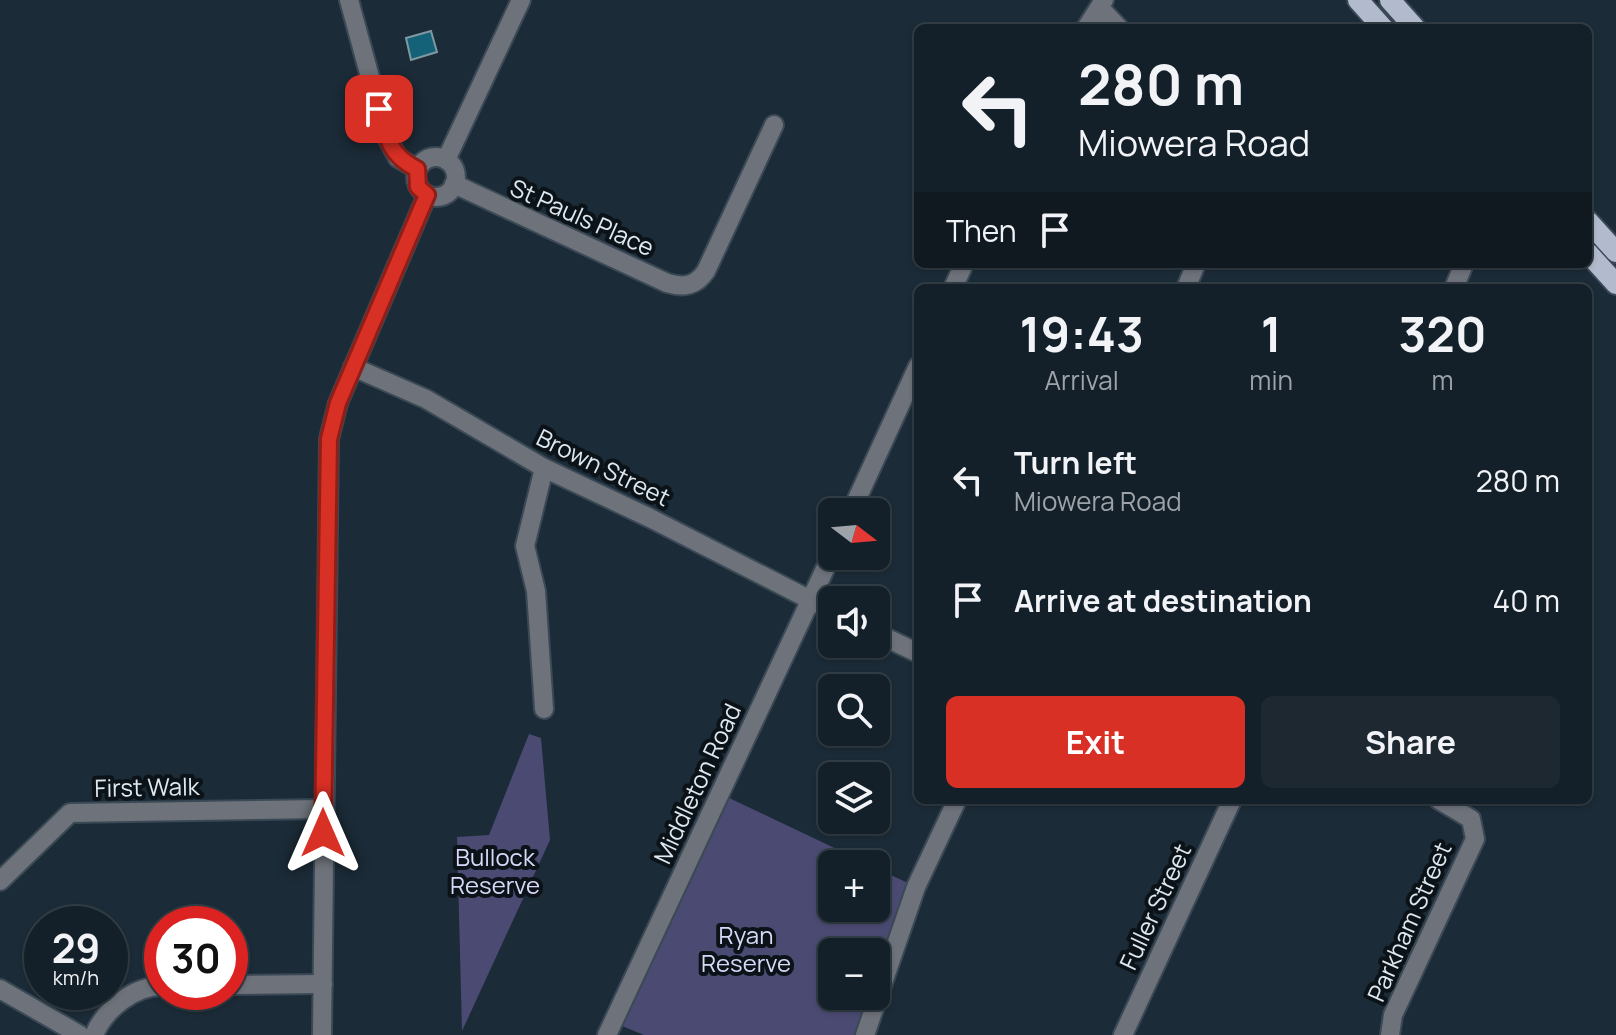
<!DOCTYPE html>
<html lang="en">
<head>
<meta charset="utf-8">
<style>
  :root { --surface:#142029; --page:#1d2831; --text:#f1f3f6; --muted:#9da3a8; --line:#333e46; --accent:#d93025 }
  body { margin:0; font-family:Manrope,sans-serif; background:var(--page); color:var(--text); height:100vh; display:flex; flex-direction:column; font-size:30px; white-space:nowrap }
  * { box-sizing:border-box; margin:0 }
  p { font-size:26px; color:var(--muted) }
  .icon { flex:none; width:44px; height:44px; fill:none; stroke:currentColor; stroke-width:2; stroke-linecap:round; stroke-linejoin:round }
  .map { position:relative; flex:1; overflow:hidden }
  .details { position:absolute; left:914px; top:284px; width:678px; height:520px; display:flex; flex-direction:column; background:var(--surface); border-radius:12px; box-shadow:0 2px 6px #0004,0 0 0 2px var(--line) }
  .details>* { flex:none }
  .banner { position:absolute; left:914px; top:24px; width:678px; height:244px; border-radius:12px; box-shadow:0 2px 6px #0004,0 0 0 2px var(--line); background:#142029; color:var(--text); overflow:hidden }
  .needle { width:52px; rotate:106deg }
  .tools { position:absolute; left:818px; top:498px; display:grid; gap:16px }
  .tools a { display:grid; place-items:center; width:72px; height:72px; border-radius:12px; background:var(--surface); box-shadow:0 2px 6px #0004,0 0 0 2px var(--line); font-size:40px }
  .speed { position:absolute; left:24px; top:906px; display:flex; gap:16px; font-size:40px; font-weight:700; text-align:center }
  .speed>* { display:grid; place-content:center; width:104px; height:104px; border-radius:50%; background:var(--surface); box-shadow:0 2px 6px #0004,0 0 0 2px var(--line); line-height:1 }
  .speed small { font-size:20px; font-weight:400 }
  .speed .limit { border:12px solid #d22; background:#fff; color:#111 }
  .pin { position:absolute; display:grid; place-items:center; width:68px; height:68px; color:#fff; margin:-34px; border-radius:16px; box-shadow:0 4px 12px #0006 }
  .me { position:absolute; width:88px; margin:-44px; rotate:0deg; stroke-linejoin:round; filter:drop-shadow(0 0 6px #0008) }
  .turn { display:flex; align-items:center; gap:28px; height:168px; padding:0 32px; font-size:36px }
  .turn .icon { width:104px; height:104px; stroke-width:2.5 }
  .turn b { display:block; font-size:56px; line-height:68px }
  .then { display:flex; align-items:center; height:76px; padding:0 32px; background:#0003; gap:16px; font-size:30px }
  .eta { display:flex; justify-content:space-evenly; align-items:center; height:136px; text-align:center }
  .eta b { font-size:48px; font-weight:700; line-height:56px }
  .action { display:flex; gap:16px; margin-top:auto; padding:16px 32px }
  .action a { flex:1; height:92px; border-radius:12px; background:var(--accent); color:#fff; font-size:32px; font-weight:700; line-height:92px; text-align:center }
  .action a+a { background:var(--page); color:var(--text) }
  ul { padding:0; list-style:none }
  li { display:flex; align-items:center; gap:24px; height:120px; padding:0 32px }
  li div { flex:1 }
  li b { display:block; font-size:30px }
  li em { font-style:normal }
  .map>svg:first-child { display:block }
  .green { fill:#4b4a72 }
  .building { fill:#146278; stroke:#7f98a1; stroke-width:2 }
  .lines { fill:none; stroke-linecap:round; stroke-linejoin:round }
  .minor-casing { stroke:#3a4955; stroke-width:22 }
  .major-casing { stroke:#3a4955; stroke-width:24 }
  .minor { stroke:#6e727a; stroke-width:18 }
  .major { stroke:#b2bbcd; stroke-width:20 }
  .route-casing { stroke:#8d1f18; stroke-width:20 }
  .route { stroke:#d93025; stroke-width:14 }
  .labels { text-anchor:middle; stroke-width:8; stroke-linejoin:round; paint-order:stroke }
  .street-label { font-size:24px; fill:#dee8f1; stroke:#0c1318 }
  .park-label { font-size:24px; fill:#d8d9f9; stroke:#0c1318 }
</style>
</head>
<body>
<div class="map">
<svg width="1616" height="1035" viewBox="0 0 1616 1035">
  <rect width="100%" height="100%" fill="#1b2b37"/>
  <g class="green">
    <path d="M529,734L541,738L550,840L462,1031L457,837L489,835Z"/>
    <path d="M725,796L868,864H832V908H876V868L908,883L876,973V952H832V996H868L854,1035H644L617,1024Z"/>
  </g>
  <path class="building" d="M431,31L437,52L411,60L406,38Z"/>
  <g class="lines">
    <g class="minor-casing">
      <g id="minor">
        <path d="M349,0L386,136L398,158L417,169"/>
        <path d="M1100,8L1119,28"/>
        <path d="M1086,28L1104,0"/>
        <circle cx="436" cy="177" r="20"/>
        <path d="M446,160L521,0"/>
        <path d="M454,184L667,283C684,288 696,286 706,271L774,125"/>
        <path d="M953,288L964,264"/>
        <path d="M1186,288L1196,264"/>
        <path d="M1454,288L1464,264"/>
        <path d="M353,367L426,399L544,468L650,518L832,611"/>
        <path d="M851,512L918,366"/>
        <path d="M876,633L918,653"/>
        <path d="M544,709L536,591L525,546L544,468"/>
        <path d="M0,881L70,813L323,809"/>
        <path d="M230,985L323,984"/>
        <path d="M0,989L80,1035"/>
        <path d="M94,1035C105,1009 134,986 162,986"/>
        <path d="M322,1035L329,439L338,403L427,195"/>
        <path d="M607,1035L832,554"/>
        <path d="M865,1035L916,887L957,800"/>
        <path d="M1123,1035L1232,800"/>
        <path d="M1390,1035L1393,1015L1475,839L1471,819L1439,800"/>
      </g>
    </g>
    <g class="major-casing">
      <g id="major">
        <path d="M1358,0L1383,28"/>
        <path d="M1390,0L1415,28"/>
        <path d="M1588,221L1616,252"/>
        <path d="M1588,253L1616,284"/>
      </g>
    </g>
    <use href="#minor" class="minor"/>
    <use href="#major" class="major"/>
  </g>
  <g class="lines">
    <g class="route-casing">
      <path id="route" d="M323,833L329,439L338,403L427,195L418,187L417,169C390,156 386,137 379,109"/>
    </g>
    <use href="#route" class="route"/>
  </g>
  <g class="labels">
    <g class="street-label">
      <text transform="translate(582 218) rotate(24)" y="8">St Pauls Place</text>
      <text transform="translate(603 468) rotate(26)" y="8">Brown Street</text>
      <text transform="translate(698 784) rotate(-65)" y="8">Middleton Road</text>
      <text transform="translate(147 788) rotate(-1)" y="8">First Walk</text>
      <text transform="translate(1156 907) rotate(-65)" y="8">Fuller Street</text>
      <text transform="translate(1410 922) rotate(-66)" y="8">Parkham Street</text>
    </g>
    <g class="park-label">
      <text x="495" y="866">Bullock<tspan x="495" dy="28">Reserve</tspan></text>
      <text x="746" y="944">Ryan<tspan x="746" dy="28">Reserve</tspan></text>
    </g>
  </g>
</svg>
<div class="tools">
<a><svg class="needle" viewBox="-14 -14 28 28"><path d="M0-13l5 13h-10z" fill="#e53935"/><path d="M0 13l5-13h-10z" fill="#9da3a8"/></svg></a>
<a><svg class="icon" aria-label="sound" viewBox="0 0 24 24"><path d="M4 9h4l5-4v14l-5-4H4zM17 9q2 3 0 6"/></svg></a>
<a><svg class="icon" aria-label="search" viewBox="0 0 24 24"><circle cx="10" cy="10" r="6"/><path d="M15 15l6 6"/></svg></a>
<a><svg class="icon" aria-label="layers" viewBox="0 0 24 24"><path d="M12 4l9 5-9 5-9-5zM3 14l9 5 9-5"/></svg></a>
<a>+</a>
<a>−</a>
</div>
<div class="speed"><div>29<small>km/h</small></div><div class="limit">30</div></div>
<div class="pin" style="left:379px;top:109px;background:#d93025"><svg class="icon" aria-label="arrive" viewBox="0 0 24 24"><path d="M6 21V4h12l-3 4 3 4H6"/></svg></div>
<svg class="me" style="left:323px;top:833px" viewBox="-20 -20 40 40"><path d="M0-17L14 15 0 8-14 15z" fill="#d93025" stroke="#fff" stroke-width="4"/></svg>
<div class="banner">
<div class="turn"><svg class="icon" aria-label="left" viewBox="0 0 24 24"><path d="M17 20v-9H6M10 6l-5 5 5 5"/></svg><div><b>280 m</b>Miowera Road</div></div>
<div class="then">Then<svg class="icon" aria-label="arrive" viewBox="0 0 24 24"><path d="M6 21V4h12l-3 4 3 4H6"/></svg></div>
</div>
<section class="details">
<div class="eta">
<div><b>19:43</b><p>Arrival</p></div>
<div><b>1</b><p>min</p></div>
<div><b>320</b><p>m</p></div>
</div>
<ul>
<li><svg class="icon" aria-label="left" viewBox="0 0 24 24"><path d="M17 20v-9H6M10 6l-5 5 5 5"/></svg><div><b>Turn left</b><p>Miowera Road</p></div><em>280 m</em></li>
<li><svg class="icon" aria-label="arrive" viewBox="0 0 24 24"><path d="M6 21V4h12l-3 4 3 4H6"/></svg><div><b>Arrive at destination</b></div><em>40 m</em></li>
</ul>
<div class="action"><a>Exit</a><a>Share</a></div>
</section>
</div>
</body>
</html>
